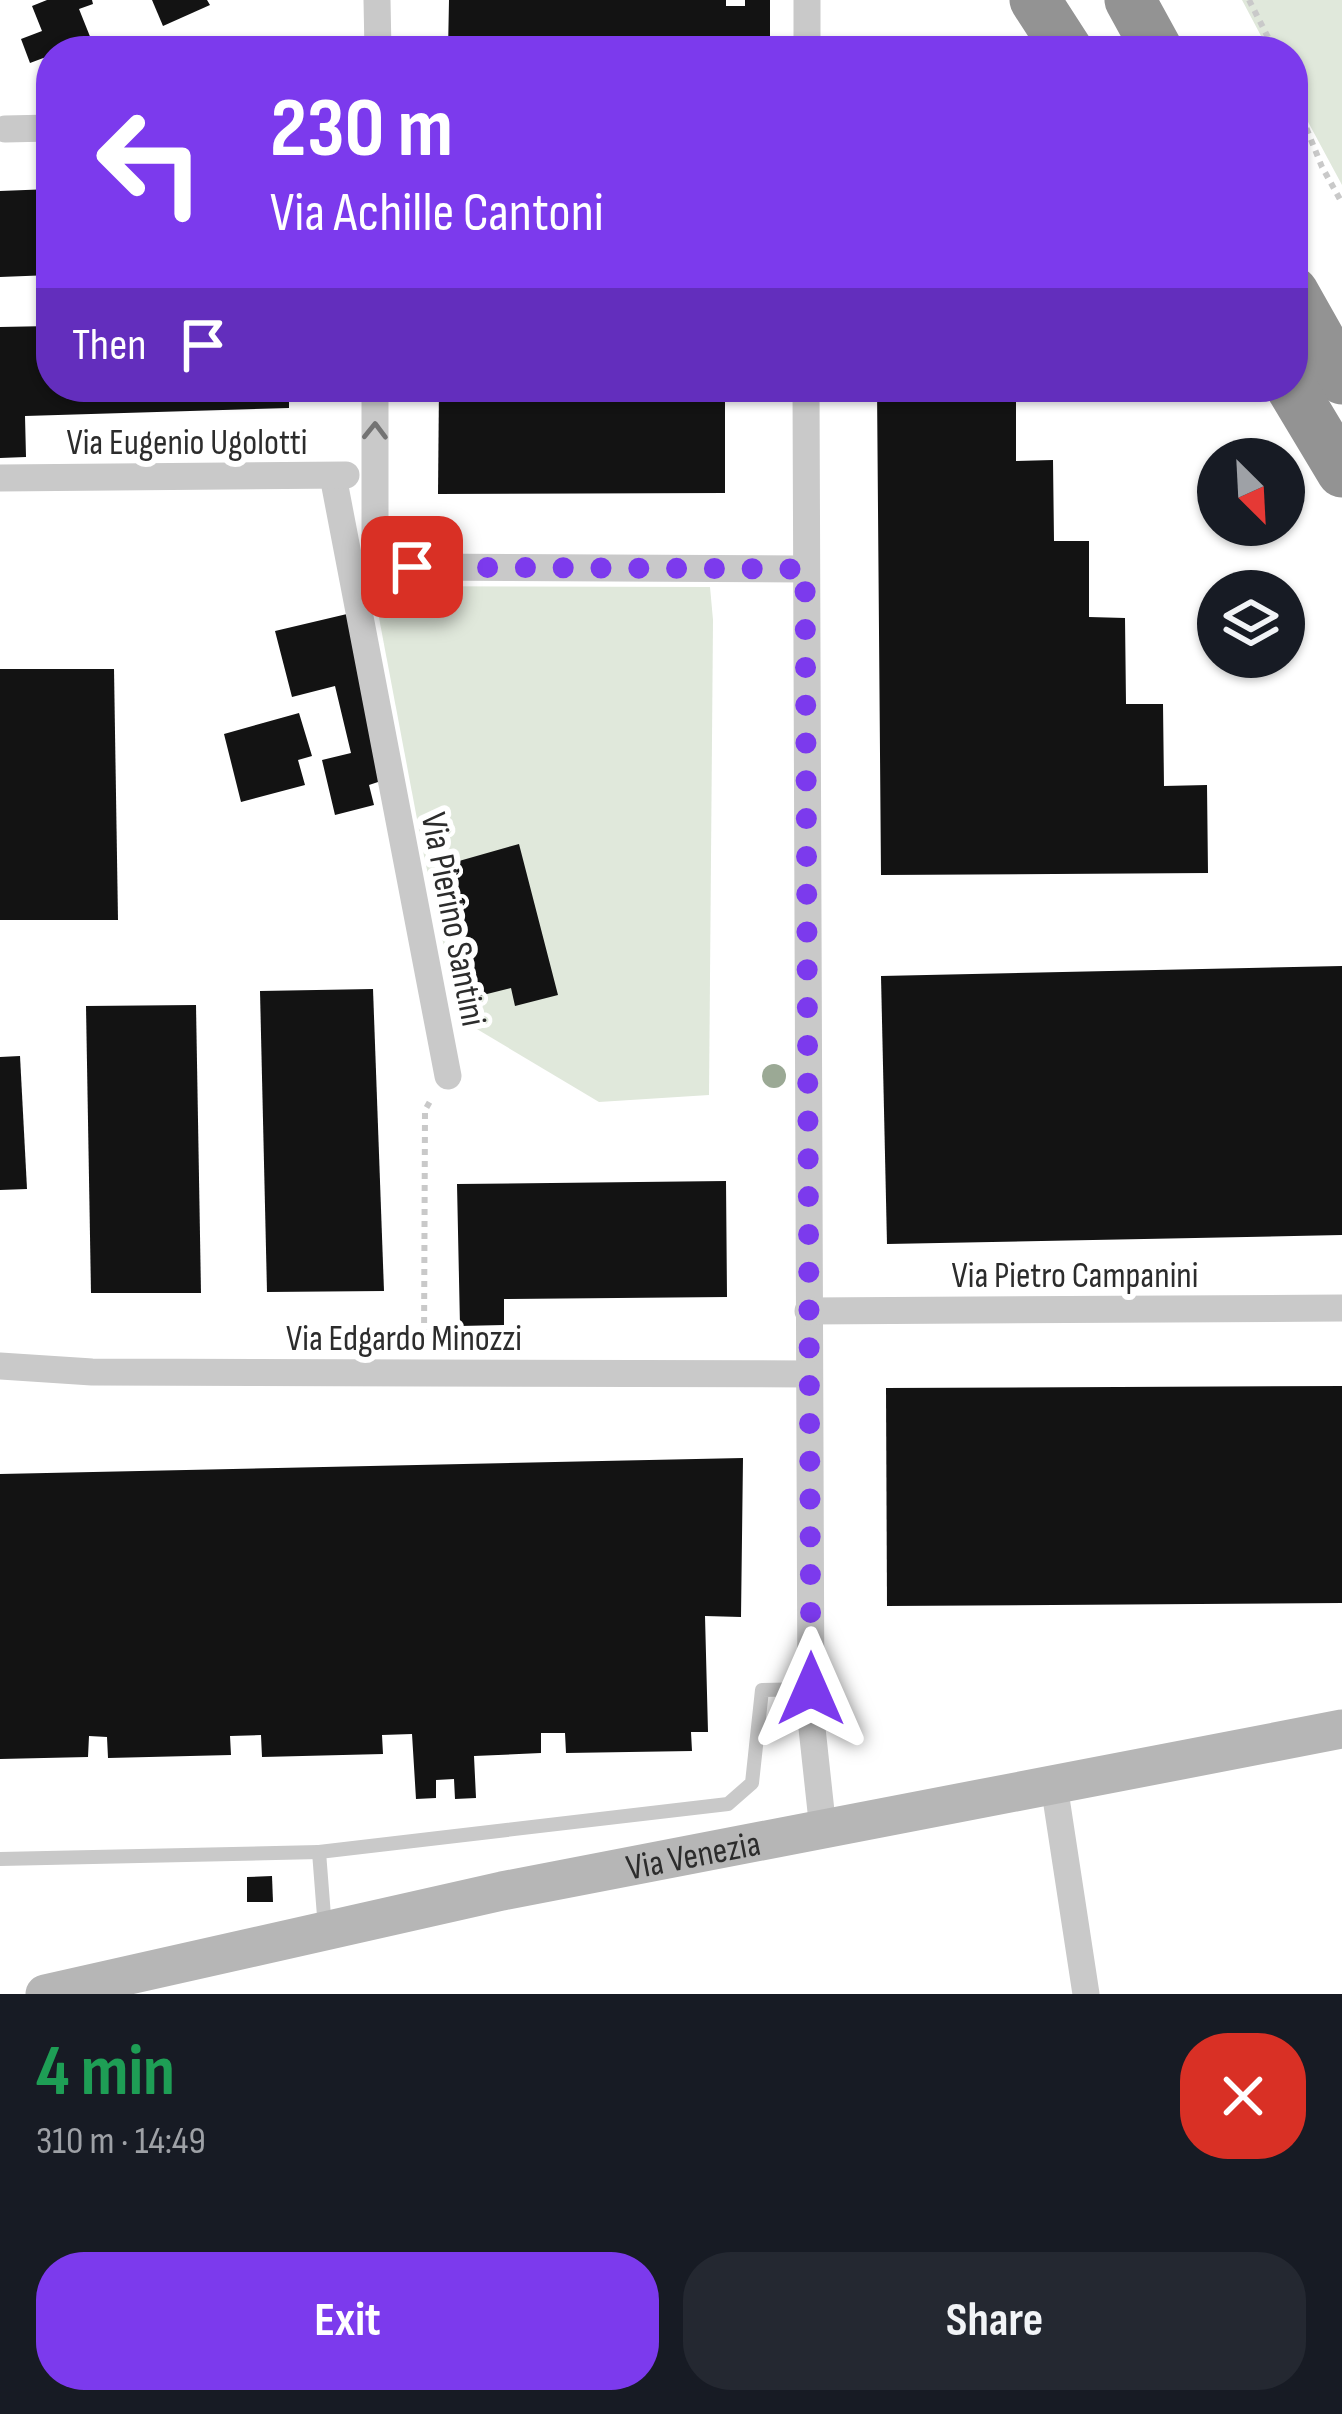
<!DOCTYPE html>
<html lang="en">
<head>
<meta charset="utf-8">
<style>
  :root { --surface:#171b24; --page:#242831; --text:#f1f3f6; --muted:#9ea1a6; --accent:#7c3aed }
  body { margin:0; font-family:"Sofia Sans Condensed",sans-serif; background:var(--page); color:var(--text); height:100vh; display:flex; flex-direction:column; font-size:45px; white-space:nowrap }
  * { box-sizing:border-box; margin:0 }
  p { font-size:39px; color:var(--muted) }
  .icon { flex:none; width:66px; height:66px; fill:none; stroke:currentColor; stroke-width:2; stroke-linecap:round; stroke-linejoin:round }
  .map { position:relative; height:1994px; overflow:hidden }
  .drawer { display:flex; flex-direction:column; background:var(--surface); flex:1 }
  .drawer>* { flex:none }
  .top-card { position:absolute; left:36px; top:36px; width:1272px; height:366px; border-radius:48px; box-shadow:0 3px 9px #0004; background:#7c3aed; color:#fff; overflow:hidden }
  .needle { width:78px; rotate:156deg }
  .fabs { position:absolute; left:1197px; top:438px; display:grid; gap:24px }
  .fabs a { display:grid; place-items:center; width:108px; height:108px; border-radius:50%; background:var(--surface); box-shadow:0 3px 9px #0004; font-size:60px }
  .pin { position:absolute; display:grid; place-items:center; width:102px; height:102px; color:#fff; margin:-51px; border-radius:24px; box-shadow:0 6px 18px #0006 }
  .me { position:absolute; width:132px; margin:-66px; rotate:0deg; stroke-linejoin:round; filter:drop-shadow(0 0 9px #0008) }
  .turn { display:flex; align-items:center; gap:42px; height:252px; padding:0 36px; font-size:54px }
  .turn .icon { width:156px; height:156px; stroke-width:2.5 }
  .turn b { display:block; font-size:84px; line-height:102px }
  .then { display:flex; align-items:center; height:114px; padding:0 36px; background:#0003; gap:24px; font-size:45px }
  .round { display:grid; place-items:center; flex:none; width:126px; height:126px; border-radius:48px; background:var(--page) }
  .summary { display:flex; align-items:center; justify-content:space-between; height:204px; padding:0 36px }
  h1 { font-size:72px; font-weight:700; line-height:90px; color:#1e9e55 }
  .button { display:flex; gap:24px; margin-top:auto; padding:24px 36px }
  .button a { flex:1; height:138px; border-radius:48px; background:var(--accent); color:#fff; font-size:48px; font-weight:700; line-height:138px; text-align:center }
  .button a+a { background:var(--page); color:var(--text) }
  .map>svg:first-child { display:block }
  .garden { fill:#e0e8db }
  .building { fill:#131313 }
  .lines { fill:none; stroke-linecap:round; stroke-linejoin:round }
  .path { stroke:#c9c9c9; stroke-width:6; stroke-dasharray:6 6; stroke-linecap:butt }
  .lane { stroke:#c9c9c9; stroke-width:14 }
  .street { stroke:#c9c9c9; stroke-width:27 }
  .secondary { stroke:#b6b6b6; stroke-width:39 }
  .highway { stroke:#939393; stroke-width:51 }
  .tree { fill:#9ba995 }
  .oneway { stroke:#737373 }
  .route { stroke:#7c3aed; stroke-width:21; stroke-dasharray:0 37.8 }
  .labels { text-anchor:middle; stroke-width:12; stroke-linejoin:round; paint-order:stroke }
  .street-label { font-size:36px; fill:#2c2c2c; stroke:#fff }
</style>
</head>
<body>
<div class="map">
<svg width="1342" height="1994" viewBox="0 0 1342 1994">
  <rect width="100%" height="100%" fill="#fff"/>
  <g class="garden">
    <path d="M1242,0H1342V185L1293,94V51H1269Z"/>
    <path d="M373,586L710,587L713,620L709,1095L599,1102L460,1019L424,856Z"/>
  </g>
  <g class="building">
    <path d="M47,0H92L93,4L79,9L95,49L51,51V69L46,57L30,63L21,39L42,31L32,6Z"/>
    <path d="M152,0H207L210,5L163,26Z"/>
    <path d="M449,0H726V6H745V0H770V51H448Z"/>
    <path d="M51,189V275L0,277V191Z"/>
    <path d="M51,326V387H289V408L25,416L26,457L0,458V327Z"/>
    <path d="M439,387H725V493L438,494Z"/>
    <path d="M877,387H1016V461L1053,460L1054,541H1089V617L1125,618L1126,704H1163L1164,786L1207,785L1208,873L881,875Z"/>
    <path d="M347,614L384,780L369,785L374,805L335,815L322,760L351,753L335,686L292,697L275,631Z"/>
    <path d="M0,669H114L118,920H0Z"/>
    <path d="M299,713L312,756L298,760L305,785L241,802L224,734Z"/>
    <path d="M519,844L558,995L515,1006L511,988L467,999L448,911L463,907L452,863Z"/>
    <path d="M1342,966V1235L887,1244L881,976Z"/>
    <path d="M373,989L384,1291L267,1292L260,991Z"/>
    <path d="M196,1005L201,1293H91L86,1006Z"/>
    <path d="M20,1056L27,1189L0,1190V1057Z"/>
    <path d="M726,1181L727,1297L504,1299V1325L460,1326L457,1184Z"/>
    <path d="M1342,1386V1603L887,1606L886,1388Z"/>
    <path d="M743,1458L741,1617L705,1616L708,1732H691L692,1751L566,1753L565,1733H541V1753L474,1756L476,1798L455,1799L454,1779L436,1780V1798L416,1799L412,1734L382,1735L383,1754L262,1757L261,1735L230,1736L231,1755L108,1758L107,1737L89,1736L88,1757L0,1759V1474Z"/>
    <path d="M272,1876L273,1902H247V1877Z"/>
  </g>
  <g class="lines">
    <g class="path">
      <path d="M1249,0L1275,51"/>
      <path d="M1293,95L1322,167L1342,203"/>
      <path d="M424,1347L425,1110L432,1098"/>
    </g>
    <g class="lane">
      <path d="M0,1859L319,1852"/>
      <path d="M325,1929L319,1852L728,1804L752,1783L762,1690L811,1689"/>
    </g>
    <g class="street">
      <path d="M377,0L378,51"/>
      <path d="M807,0V51"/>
      <path d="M5,129L51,128"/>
      <path d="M375,387V536L412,567L805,569"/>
      <path d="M806,387L811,1719L823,1830"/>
      <path d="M333,476L448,1076"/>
      <path d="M0,478L346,475"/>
      <path d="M808,1311L1342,1308"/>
      <path d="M0,1366L92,1372L809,1374"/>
      <path d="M1054,1785L1086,1994"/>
    </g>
    <path class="secondary" id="s1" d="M45,1994L502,1891L1342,1729"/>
    <g class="highway">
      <path d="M1035,0L1068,51"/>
      <path d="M1130,0L1158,51"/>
      <path d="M1293,292L1342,379"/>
      <path d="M1291,387L1342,472"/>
    </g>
  </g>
  <circle class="tree" cx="774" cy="1076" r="12"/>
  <defs><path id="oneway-chevron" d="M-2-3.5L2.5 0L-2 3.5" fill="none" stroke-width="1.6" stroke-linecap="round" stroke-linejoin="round" transform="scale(3)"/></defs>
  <use class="oneway" href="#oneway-chevron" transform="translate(375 431) rotate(-89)"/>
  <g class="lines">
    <path class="route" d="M412,567L805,569L811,1689"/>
  </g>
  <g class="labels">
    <g class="street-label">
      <text x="187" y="454">Via Eugenio Ugolotti</text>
      <text transform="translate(455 919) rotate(79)" y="13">Via Pierino Santini</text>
      <text x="1075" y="1287">Via Pietro Campanini</text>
      <text x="404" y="1350">Via Edgardo Minozzi</text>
      <text dy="13" stroke="none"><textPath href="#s1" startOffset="663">Via Venezia</textPath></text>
    </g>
  </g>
</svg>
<div class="fabs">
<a><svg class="needle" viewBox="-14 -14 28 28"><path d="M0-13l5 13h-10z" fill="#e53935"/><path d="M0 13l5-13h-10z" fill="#9ea1a6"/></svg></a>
<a><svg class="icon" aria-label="layers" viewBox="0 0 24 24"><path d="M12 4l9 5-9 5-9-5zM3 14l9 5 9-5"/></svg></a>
</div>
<div class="pin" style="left:412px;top:567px;background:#d93025"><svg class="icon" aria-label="arrive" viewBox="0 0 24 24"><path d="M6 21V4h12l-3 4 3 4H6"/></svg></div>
<svg class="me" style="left:811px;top:1689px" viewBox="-20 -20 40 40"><path d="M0-17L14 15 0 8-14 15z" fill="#7c3aed" stroke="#fff" stroke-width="4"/></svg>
<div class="top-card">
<div class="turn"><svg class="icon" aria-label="left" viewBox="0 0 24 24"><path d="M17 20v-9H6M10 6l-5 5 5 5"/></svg><div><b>230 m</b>Via Achille Cantoni</div></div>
<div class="then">Then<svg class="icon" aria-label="arrive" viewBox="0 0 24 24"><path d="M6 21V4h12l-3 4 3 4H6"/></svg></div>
</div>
</div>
<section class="drawer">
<div class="summary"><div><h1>4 min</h1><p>310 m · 14:49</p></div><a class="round" style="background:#d93025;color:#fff"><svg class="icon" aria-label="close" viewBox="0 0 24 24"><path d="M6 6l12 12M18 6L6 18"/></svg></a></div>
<div class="button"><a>Exit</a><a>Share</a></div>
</section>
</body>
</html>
